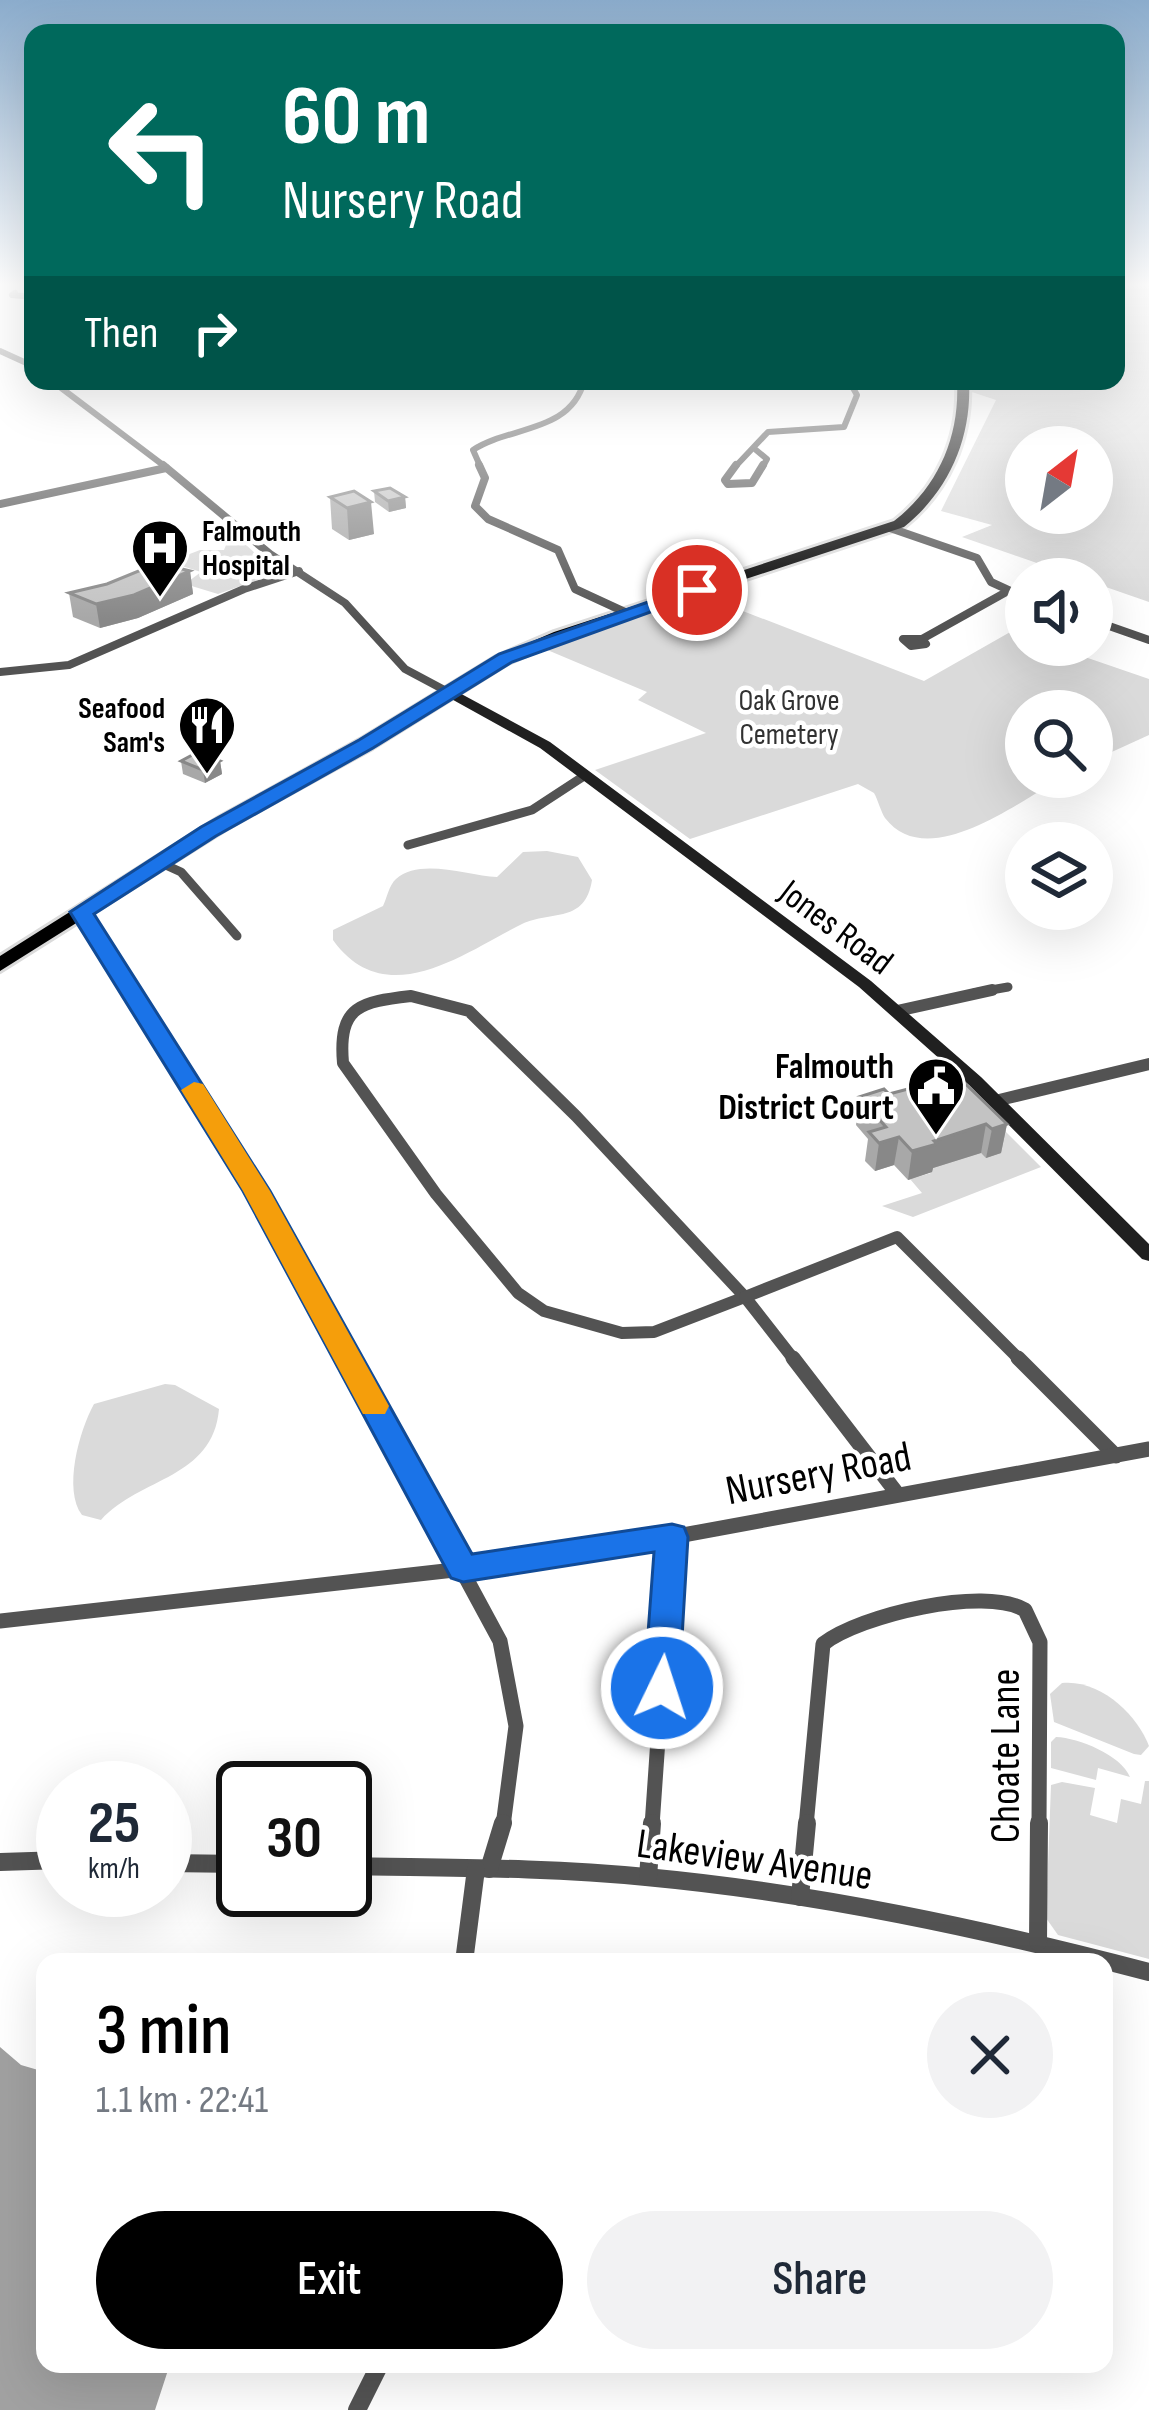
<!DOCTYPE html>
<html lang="en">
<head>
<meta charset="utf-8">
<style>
  :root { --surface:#fff; --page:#f2f2f3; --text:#1f2937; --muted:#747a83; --accent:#000 }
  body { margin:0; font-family:"Sofia Sans Condensed",sans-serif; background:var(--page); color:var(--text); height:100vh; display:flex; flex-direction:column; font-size:45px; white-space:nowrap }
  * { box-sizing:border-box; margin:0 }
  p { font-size:39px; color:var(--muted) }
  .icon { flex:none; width:66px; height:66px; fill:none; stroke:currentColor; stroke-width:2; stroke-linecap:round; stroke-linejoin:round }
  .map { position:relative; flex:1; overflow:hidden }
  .side { position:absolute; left:36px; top:1953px; width:1077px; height:420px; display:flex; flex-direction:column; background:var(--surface); border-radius:24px; box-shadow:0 12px 48px #0002 }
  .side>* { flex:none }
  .banner { position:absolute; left:24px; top:24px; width:1101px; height:366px; border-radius:24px; box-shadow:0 12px 48px #0002; background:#00695c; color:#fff; overflow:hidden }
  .needle { width:78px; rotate:31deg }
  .tools { position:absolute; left:1005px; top:426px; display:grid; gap:24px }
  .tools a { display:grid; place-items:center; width:108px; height:108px; border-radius:50%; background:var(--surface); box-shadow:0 12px 48px #0002; font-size:60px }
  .speed { position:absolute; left:36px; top:1761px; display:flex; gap:24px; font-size:60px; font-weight:700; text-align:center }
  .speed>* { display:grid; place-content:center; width:156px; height:156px; border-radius:50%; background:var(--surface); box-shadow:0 12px 48px #0002; line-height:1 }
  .speed small { font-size:30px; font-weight:400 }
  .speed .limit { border:6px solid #111; border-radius:18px; background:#fff; color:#111 }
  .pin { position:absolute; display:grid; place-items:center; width:102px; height:102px; color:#fff; margin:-51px; border:6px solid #fff; border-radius:50%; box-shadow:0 3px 12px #0007 }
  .me { position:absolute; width:132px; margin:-66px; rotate:4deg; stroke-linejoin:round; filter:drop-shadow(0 0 9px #0008) }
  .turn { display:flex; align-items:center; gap:42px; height:252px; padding:0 60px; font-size:54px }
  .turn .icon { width:156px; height:156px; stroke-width:2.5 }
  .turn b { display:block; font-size:84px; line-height:102px }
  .then { display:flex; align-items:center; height:114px; padding:0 60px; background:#0003; gap:24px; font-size:45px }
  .round { display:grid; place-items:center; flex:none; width:126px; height:126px; border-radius:63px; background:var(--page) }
  .overview { display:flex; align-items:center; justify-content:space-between; height:204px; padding:0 60px }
  h1 { font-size:72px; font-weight:600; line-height:90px; color:var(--accent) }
  .cta { display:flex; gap:24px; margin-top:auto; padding:24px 60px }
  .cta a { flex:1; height:138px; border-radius:72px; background:var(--accent); color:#fff; font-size:48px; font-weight:600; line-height:138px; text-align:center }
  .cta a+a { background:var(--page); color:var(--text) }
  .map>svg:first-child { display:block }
  .green { fill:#dadada; fill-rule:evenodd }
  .water { fill:#a1a1a1 }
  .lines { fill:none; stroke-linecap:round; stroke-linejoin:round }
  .highway-casing { stroke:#dbdbdb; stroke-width:6 }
  .street-far5 { stroke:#535353; stroke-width:6 }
  .street-far4 { stroke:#535353; stroke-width:8 }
  .street-far3 { stroke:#535353; stroke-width:9 }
  .street-far2 { stroke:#535353; stroke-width:12 }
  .street-far1 { stroke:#535353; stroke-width:15 }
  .street { stroke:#535353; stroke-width:18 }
  .secondary { fill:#202020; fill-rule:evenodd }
  .highway { fill:#000; fill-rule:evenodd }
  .wall { fill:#a8a8a8 }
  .shaded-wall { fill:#888 }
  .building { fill:#c3c3c3; stroke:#888; stroke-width:3 }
  .route { fill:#1a73e8; stroke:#114b97; stroke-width:3 }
  .slow { fill:#f59e0b }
  .labels { text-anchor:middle; stroke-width:9; stroke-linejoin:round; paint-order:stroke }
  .far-poi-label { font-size:30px; font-weight:bold; fill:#000; stroke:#fff; text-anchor:start }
  .far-park-label { font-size:30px; fill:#313131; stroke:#fff }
  .street-label { font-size:36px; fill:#000; stroke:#fff }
  .poi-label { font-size:36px; font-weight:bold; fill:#000; stroke:#fff; text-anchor:end }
  .near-street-label { font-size:42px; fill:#000; stroke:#fff }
</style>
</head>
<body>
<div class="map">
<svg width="1149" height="2410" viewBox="0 0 1149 2410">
  <rect width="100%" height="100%" fill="#fff"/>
  <g class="green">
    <path d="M1116,282H1149V602L962,537L992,525L941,511L996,400L966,390L962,381H1116ZM1026,447H1092V513H1026Z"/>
    <path d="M234,534L277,573L218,594L185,584L201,572L169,562L200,550H224L226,545L211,540L213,536Z"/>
    <path d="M699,594L924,681L1012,631L1026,636V645H1050L1149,679V735L1092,761V711H1026V777H1063C1021,800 928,874 885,818C881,812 878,800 874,793L858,784L690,839L595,770L706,733L638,700L647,692L545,649Z"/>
    <path d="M547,851L578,857L592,880C585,924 552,910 522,924C465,952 386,1014 333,940V930L383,906C387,898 389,885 396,879C420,857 469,876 497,877L523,852Z"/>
    <path d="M995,1121L1041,1167L913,1217L882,1206L922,1193L910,1179L931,1173L929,1169L981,1153L987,1158Z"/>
    <path d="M165,1384L175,1385L219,1409C213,1479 140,1477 101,1520L82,1515C63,1490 79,1431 94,1404Z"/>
    <path d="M1062,1683C1101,1679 1138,1716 1149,1746L1141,1755L1134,1754L1054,1722L1050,1694Z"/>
    <path d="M1056,1737C1079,1738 1121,1755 1130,1777L1098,1768L1096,1780L1051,1768V1742Z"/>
    <path d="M1145,1781H1149V1959L1058,1935L1046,1918L1051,1785L1062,1782L1095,1788L1090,1815L1117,1823L1121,1799L1141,1804Z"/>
  </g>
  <path class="water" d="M0,2047L21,2065L45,2072V2364H170L155,2410H0Z"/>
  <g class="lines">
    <g class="highway-casing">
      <path id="highway" d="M957,381H969C972,438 949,491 904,527L566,638L508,663L372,748L229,827L0,971V956L217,819L360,740L496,657L554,632L894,521C938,487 960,437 957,381Z"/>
    </g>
    <g class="street-far5">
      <path d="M15,293L12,295L33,297"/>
      <path d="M0,351L33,366"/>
      <path d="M52,381L167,468"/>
      <path d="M756,450L767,459L762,468"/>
      <path d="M481,468L473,450C509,426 571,433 584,381"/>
      <path d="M734,468L768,432L844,427L857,395L849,381"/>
    </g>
    <g class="street-far4">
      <path d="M163,465L270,554L345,603L405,669L450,693"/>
      <path d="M479,465L485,478L475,506L488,519L558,550L575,589L627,613"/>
      <path d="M736,465L725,480L728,484L752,483L763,465"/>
      <path d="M0,504L166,468"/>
      <path d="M890,528L977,558L991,582L1026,598"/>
      <path d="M1092,620L1149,640"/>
      <path d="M903,639H922L926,644L911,646Z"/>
      <path d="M922,639L1008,591"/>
      <path d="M0,672L69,665L244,589L299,571"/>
    </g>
    <g class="street-far3">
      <path d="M408,845L532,810L584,776"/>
      <path d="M159,862L181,872L237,936"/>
      <path d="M82,912L132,993"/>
      <path d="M974,993L1008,987"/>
    </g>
    <g class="street-far2">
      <path d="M130,990L256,1191L348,1361"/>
      <path d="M411,996L469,1011L576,1116L745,1297L654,1332L622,1333L544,1311L518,1293L436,1194L343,1063C338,1005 361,1002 411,996Z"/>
      <path d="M897,1011L992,990"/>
      <path d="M995,1101L1149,1064"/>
      <path d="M745,1297L795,1361"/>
      <path d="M745,1297L897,1237L1021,1361"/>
    </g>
    <g class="street-far1">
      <path d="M347,1358L500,1641L516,1726L503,1826"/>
      <path d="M793,1358L896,1492"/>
      <path d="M1018,1358L1116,1456"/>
      <path d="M0,1621L463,1569L672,1537L1149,1449"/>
      <path d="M652,1826L672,1537"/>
      <path d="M806,1826L823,1644C860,1615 984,1586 1025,1610L1040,1642L1039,1826"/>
    </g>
    <g class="street">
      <path d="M0,1862L63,1860"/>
      <path d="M165,1863L243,1864"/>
      <path d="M345,1866C445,1868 546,1867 646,1877C817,1893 984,1929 1149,1972"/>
      <path d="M489,1869L503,1823"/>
      <path d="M648,1877L652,1823"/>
      <path d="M800,1897L807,1823"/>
      <path d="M1038,1942L1039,1823"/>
      <path d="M464,1962L476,1869"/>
      <path d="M357,2410L380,2364"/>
    </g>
    <path class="secondary" d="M446,690H454L550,742L871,981L981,1077L1149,1244V1261L1142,1259L969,1085L859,987L540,748L446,696Z"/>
    <use href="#highway" class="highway"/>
  </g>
  <g class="wall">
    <path d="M354,491L374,534L349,540L332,529L330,497Z"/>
    <path d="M374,491L405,497L406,508L389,512L375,502Z"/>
    <path d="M190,571L193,594L138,618L100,628L73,617L69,593Z"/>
    <path d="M181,761H220L222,774L205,783L183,774Z"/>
    <path d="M925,1077L1007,1124L1001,1153L986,1158L981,1153L933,1168L932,1172L908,1180L894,1165L875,1171L865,1161L868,1139L856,1125L859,1097L889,1094L924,1084Z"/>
  </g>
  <g class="shaded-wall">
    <path d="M405,497L406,508L389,512L388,501Z"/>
    <path d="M371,502L374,534L349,540L347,508Z"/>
    <path d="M190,571L193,594L138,618L100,628L96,604Z"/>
    <path d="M220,761L222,774L205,783L203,770Z"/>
    <path d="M986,1124L981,1153L933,1168L932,1172L908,1180L912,1151L934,1141Z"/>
    <path d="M1007,1124L1001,1153L986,1158L992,1129Z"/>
    <path d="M899,1137L894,1165L875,1171L879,1143Z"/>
  </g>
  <g class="building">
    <path d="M390,488L405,497L388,501L374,491Z"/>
    <path d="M354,491L371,502L347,508L330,497Z"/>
    <path d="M158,563L190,571L134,595L96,604L69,593L107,584Z"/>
    <path d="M198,752L220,761L203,770L181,761Z"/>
    <path d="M950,1069L1007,1124L992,1129L986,1124L934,1141L937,1144L912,1151L899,1137L879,1143L869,1132L886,1127L859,1097L884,1089L889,1094L931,1083L925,1077Z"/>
  </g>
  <linearGradient id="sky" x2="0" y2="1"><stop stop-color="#8baccc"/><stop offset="0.46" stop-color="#fff"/><stop offset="1" stop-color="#fff" stop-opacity="0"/></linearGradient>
  <rect width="1149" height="619" fill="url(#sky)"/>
  <path class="route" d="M697,585L705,590L703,593L512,662L373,748L216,836L94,914L270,1191L472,1554L672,1524L684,1527L688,1537L679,1688L674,1699L662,1703L649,1699L644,1688L654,1552L463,1582L451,1578L243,1191L70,912L201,827L359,740L499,654Z"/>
  <path class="slow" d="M194,1082L203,1084L270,1191L389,1406L385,1414H363L243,1191L181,1090Z"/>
  <defs>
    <g id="hospital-pin" transform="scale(3)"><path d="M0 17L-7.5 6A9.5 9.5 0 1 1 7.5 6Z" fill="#000" stroke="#fff"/><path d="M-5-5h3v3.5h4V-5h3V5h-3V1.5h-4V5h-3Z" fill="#fff"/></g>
    <g id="restaurant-pin" transform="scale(3)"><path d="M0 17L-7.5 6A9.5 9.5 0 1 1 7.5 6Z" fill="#000" stroke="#fff"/><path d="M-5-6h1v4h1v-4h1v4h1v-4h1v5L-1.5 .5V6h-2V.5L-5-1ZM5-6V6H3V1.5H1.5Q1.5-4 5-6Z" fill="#fff"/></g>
    <g id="civic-pin" transform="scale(3)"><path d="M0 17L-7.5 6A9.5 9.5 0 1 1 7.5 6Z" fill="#000" stroke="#fff"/><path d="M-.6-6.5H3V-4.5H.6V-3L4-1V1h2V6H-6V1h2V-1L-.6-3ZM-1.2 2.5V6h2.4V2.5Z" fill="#fff"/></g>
  </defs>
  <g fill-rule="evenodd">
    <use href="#hospital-pin" x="160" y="548"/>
    <use href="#restaurant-pin" x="207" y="725"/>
    <use href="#civic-pin" x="936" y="1086"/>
  </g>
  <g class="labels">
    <g class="far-poi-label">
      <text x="202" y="541">Falmouth<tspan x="202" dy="34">Hospital</tspan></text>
      <text x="165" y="718" text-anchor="end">Seafood<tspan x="165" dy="34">Sam's</tspan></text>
    </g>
    <g class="far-park-label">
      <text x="789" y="710">Oak Grove<tspan x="789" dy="34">Cemetery</tspan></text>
    </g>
    <g class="street-label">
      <text transform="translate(837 926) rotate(37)" y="13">Jones Road</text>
    </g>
    <g class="poi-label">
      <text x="894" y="1078">Falmouth<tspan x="894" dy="41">District Court</tspan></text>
    </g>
    <g class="near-street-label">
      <text transform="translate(818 1472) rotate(-11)" y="15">Nursery Road</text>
      <text transform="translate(1004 1756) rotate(-90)" y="15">Choate Lane</text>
      <text transform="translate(755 1858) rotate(8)" y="15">Lakeview Avenue</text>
    </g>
  </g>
</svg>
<div class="tools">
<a><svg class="needle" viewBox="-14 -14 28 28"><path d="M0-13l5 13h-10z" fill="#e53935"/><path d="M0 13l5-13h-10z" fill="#747a83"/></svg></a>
<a><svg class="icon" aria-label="sound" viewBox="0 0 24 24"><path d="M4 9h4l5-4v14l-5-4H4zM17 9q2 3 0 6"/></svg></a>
<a><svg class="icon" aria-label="search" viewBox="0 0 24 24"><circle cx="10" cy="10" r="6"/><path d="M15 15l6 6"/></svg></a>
<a><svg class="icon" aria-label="layers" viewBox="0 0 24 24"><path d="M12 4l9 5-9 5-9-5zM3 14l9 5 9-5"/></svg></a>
</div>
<div class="speed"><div>25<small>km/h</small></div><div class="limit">30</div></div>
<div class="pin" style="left:697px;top:590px;background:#d93025"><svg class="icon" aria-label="arrive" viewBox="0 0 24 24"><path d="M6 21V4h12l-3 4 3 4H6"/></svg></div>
<svg class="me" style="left:662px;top:1688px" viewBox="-20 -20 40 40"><circle r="17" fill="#1a73e8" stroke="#fff" stroke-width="3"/><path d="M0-11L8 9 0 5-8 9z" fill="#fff"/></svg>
<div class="banner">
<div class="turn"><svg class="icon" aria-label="left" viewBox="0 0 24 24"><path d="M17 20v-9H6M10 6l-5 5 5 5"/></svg><div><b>60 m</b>Nursery Road</div></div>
<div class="then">Then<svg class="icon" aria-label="right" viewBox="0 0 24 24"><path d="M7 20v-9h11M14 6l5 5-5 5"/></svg></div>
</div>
<section class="side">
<div class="overview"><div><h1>3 min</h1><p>1.1 km · 22:41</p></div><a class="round"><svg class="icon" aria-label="close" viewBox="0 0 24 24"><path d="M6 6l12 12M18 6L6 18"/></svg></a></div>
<div class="cta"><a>Exit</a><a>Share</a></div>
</section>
</div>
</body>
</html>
